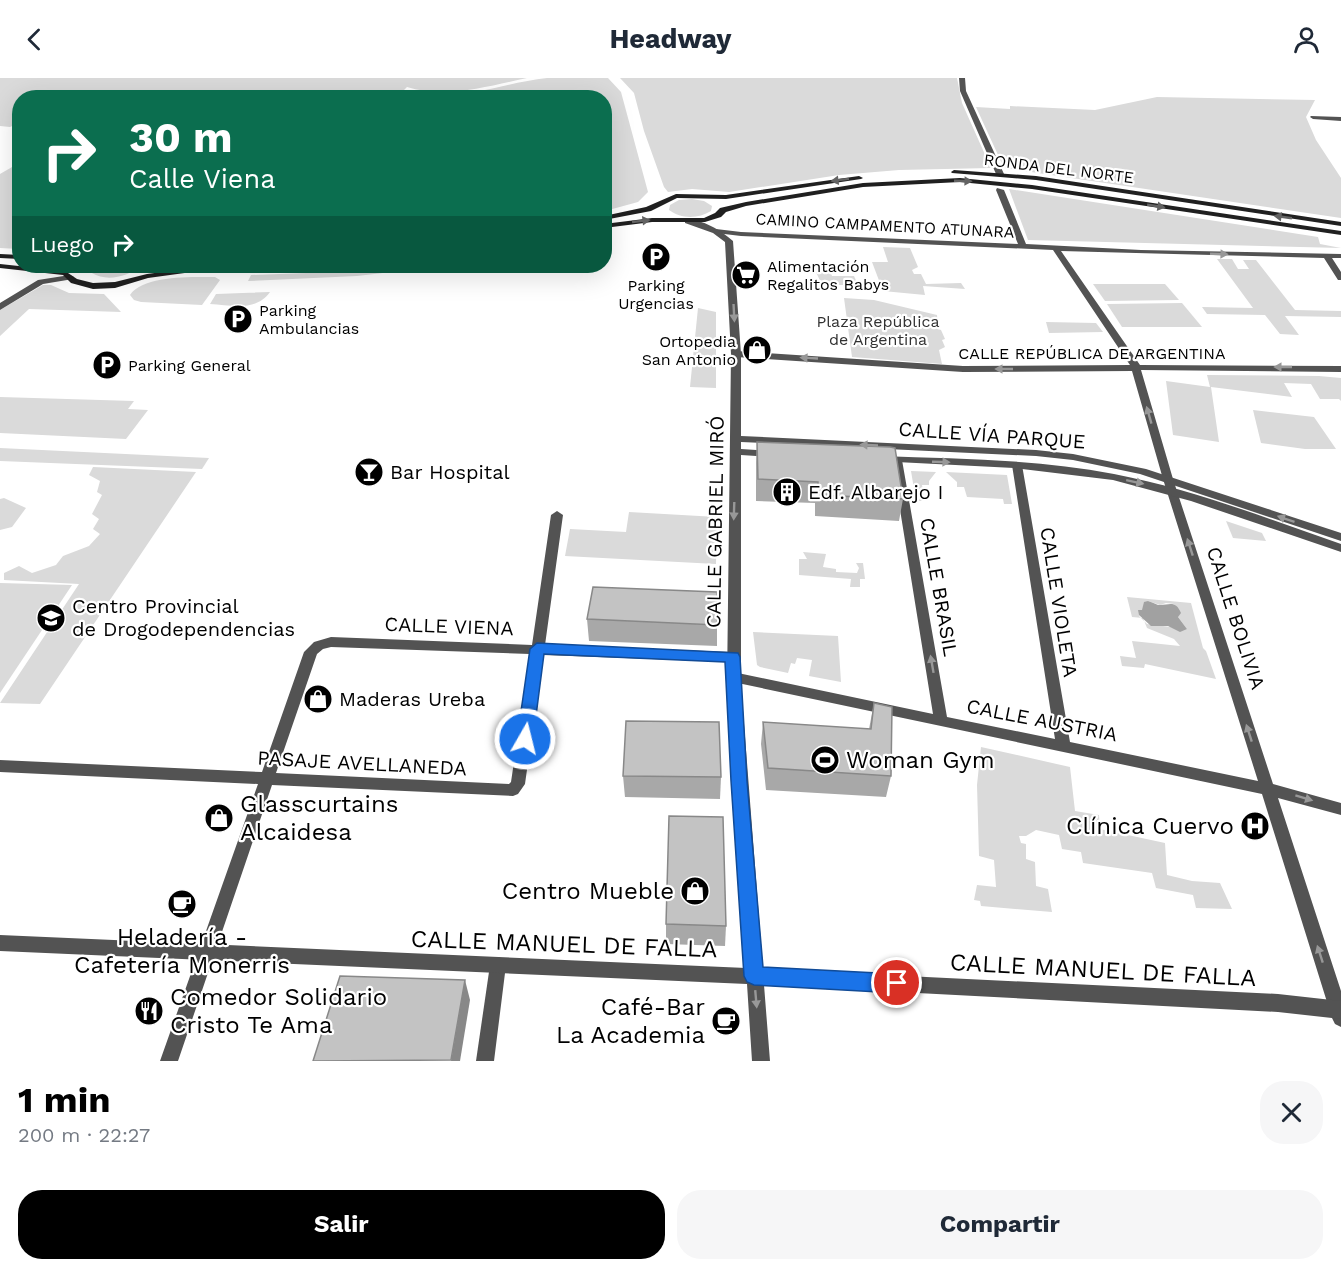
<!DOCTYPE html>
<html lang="es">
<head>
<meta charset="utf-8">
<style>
  :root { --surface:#fff; --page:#f6f6f7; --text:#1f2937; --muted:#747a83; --accent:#000 }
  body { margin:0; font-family:"Work Sans",sans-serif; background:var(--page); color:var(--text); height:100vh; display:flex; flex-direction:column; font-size:22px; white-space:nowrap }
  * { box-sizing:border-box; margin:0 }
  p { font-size:20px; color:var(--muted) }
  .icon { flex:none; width:33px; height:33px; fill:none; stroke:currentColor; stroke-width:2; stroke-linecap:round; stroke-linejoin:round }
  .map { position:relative; height:983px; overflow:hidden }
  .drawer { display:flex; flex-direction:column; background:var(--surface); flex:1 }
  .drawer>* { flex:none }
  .banner { position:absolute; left:12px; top:12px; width:600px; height:183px; border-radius:24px; box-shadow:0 6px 24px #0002; background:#0b6e4f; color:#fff; overflow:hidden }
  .pin { position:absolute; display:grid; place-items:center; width:51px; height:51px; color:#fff; margin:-26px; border:3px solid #fff; border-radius:50%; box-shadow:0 2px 6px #0007 }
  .me { position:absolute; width:66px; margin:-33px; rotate:8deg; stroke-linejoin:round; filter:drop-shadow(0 0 4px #0008) }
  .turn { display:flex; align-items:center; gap:21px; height:126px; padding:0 18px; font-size:27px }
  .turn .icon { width:78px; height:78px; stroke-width:2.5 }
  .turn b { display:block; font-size:42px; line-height:51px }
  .then { display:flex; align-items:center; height:57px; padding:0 18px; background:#0003; gap:12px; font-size:22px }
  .round { display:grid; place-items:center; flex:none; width:63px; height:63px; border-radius:24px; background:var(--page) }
  .headline { display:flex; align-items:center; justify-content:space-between; height:102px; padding:0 18px }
  h1 { font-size:36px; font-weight:700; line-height:45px; color:var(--accent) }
  .primary-button { display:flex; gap:12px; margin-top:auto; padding:12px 18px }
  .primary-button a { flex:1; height:69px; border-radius:24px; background:var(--accent); color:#fff; font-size:24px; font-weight:700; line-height:69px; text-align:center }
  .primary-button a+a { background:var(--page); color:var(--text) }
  header { display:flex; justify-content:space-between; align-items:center; height:78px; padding:0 18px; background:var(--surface); font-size:27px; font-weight:700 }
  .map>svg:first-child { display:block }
  .green { fill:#dadada; fill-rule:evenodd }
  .water { fill:#a1a1a1 }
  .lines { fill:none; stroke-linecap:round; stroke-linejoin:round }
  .minor { fill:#535353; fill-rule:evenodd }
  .tertiary { fill:#535353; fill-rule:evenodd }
  .secondary { fill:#202020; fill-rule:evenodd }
  .wall { fill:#a8a8a8 }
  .shaded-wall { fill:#888 }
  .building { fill:#c3c3c3; stroke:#888; stroke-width:1.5 }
  .oneway { fill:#636363 }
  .oneway2 { fill:#989898 }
  .route { fill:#1a73e8; stroke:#114b97; stroke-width:1.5 }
  .labels { text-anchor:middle; stroke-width:4.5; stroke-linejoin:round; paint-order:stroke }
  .far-street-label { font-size:16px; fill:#000; stroke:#fff }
  .far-poi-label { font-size:16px; fill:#000; stroke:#fff; text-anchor:start }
  .far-park-label { font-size:16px; fill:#313131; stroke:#fff }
  .street-label { font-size:20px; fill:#000; stroke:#fff }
  .poi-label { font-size:20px; fill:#000; stroke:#fff; text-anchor:start }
  .near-poi-label { font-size:24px; fill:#000; stroke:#fff; text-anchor:start }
  .near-street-label { font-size:24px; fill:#000; stroke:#fff }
</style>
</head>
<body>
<header><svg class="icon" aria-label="back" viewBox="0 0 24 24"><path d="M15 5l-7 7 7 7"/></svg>Headway<svg class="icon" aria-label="person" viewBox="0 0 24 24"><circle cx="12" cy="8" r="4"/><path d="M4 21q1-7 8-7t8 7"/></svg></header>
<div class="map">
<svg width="1341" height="983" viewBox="0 0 1341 983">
  <rect width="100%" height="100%" fill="#fff"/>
  <g class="green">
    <path d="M0,0H527C490,8 445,21 407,9L404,12C452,28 499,5 547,0C567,0 588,0 608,0L621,14L648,114L638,124L605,133L604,20H20L19,45L10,49L0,48Z"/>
    <path d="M620,0H957L962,25L991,90L899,92L839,97L729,114L692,111L668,114L664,109L644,53L634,15Z"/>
    <path d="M1157,19L1315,22L1306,39L1316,62L1341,100V140L1004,90L976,29L1010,31V28L1095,32Z"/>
    <path d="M19,85V171L0,170V96Z"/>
    <path d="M1009,111L1318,159L1320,166L1341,170L1028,162Z"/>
    <path d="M692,121L704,123L712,128L711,133C698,141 681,141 669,132L670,127L679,122Z"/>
    <path d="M883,169L910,170L918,189L912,192L914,196H921L926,206L961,205L965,211L923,208L925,217L883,213L872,184H888Z"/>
    <path d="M1217,181H1232L1238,191H1249L1243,182H1256L1295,232L1341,233V239L1285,238L1299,257L1280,256L1265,237L1207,236L1202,229L1253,230Z"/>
    <path d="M94,188H140C128,199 106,204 92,195Z"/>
    <path d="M406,188H443L357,198L248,203L251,197L358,193Z"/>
    <path d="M830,193L832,198H854L858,207H822L816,194Z"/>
    <path d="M215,199L220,202L202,227L141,224L134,222L130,217C143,197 193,199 215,199Z"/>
    <path d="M1165,206L1179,222L1105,223L1093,206Z"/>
    <path d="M43,207H51L69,215L104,216L121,234L29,231L0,258V232Z"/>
    <path d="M270,214C256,234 231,227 210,226L216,216Z"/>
    <path d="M844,220L874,222L937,237L938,251L941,252L945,261L942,262L945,269L939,272L942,286L852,279Z"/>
    <path d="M1182,225L1202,249H1122L1107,226Z"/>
    <path d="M698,230L716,234V310L690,309Z"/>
    <path d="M1046,244L1096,245L1103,254L1049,255Z"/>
    <path d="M1207,297L1319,298L1341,300V323L1339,321H1320L1311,306L1284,305L1292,319L1211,309L1219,364L1173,357L1166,303L1210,309Z"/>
    <path d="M0,319L134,323L128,331L148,332L126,361L0,355Z"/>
    <path d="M1253,332L1314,339L1336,371H1305L1261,365Z"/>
    <path d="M0,370L209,380L202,391L0,383Z"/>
    <path d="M93,389L196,394L40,626L0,625L79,506L4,502V495L19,488L32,495L56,487L63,478L89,468L100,456L93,451L99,441L92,436L102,417L97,414L100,403L89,397Z"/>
    <path d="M911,393L936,394L929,403V407H922L925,423H916Z"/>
    <path d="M946,394L1007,397L1012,426H1004L1003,421L967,419L964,409H957V404Z"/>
    <path d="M4,420L26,430L12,449L0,452V421Z"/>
    <path d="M629,434L717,439L716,486L565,478L570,451L626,454Z"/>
    <path d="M1226,443L1262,455L1266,463L1233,460Z"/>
    <path d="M803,474L826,476L823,489L836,491V494L857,495L859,490L856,485H863L865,501H860V509H850L851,501L799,497V481H807Z"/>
    <path d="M0,505L72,507L0,615Z"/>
    <path d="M1127,519L1191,525L1203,570L1206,573L1216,601L1145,586L1144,590L1122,588L1120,578L1136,580L1132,563L1180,568L1174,561L1147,550L1143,540L1132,539ZM1148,523L1160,527L1166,525L1174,526L1178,539L1187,551L1147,546L1139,538Z"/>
    <path d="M753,554L838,558L841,604L809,598L812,582L797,580L795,586L791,585L788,595L760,589L757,587Z"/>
    <path d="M981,669L1070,689L1075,733L1099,737L1100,751L1165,765L1167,797L1192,803L1220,805L1232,831L1196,830L1193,817L1156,810L1152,795L1083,785L1081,774L1062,771L1059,757L1036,752L1026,758H1019L1021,765L1026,766V781L1035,784L1036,808L1048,811L1052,834L981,828L980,823L974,822L977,807L996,809L994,782L979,778L977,707Z"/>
  </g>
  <path class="water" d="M1148,523C1152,524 1155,526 1158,527C1168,528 1175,521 1181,535L1178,539L1187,551L1180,554L1168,548H1151L1139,537L1138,532H1142L1144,524Z"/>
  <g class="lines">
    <g class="minor">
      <path d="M959,0H965L966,13L1004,96L1002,97L996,96L960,13Z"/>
      <path d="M1311,38L1341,39V43L1313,41L1310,39Z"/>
      <path d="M997,110L1004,112L1026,166L1141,172L1341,176V180H1332L1341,194V202H1338L1324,180L1061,173L1140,287L1341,288V294L1141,292L1173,401L1273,706L1341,725V737L1278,720L1341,913V949L1335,946L1332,940L1262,716L733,604L728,603L726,599L728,595L733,594L933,636L892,382L897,379L902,382L947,639L1055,661L1012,387L1017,384L1022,387L1070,664L1258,703L1163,401L1132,293L963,294L736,279L731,276L736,273L963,288L1130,287L1053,172L741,158L716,155L712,153L716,151L741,154L1018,166L996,112Z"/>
      <path d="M70,197L74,199L73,201L43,206L0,232V225L38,202Z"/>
      <path d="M557,433L563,437L545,567L733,574L738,576L740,579L738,582L733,584L543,577L525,706L518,716L513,718L272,707L178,983H160L258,706L0,694V682L262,694L304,574L314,564L331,559L532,567L551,437ZM331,569L530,576L511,704L509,706L276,695L317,576L323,571Z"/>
      <path d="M498,879L504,881L506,887L494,983H476L490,887L492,881Z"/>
    </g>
    <g class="tertiary">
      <path d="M685,141C702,141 721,152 733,163L741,276V358L1036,372L1073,376L1146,391L1341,455V463L1140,396L1073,382L1036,378L741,364V371L771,373L776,376L771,379L741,377V607L763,891L1278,916L1341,923V941L1278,934L764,907L770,983H752L747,906L0,873V857L746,890L727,607L731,276L725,164L713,155L685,145Z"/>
      <path d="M881,378C958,381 1037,381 1114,396C1192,411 1266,440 1341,466V474L1191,423L1113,402L1014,390L877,383L876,381Z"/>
    </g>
    <g class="secondary">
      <path d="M954,92L1036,98L1341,144V148L1036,102L952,95L951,94Z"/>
      <path d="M859,98L863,100L861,101L726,121L677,120L651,133L604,142V138L646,129L676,116L726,117Z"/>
      <path d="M960,100L1032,107L1341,153V157L1032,111L960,104L863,109L746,128L726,134L721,139L705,144H652L604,150V146L652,140H704L715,135L720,130L746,124L863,105Z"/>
      <path d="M0,176L20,177V181L0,180Z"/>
      <path d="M0,186L65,193L77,201L93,205L115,204L147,196L192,190L339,188L335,190L192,194L148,200L115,210L93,211L71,205L63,197L0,190Z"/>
    </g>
  </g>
  <g class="wall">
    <path d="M757,364L903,421L899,443L815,438V425L756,423V385Z"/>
    <path d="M587,541L717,547V568L589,563Z"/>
    <path d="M874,625L891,698L886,719L766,712L761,666L763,644L869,651Z"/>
    <path d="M623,698L721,699L720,721L625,719Z"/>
    <path d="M666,846L726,848L725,868L666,866Z"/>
  </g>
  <path class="shaded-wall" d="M465,902L470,922L460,983H451Z"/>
  <g class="building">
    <path d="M757,364L890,369L895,370L903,421L818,417V404L758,401Z"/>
    <path d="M593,509L717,514V547L587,541Z"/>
    <path d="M874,625L892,629L891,698L768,690L763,644L871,651Z"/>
    <path d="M626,643L719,644L721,699L623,698Z"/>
    <path d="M669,738L723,739L726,848L666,846Z"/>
    <path d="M340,898L465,902L451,982L313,983Z"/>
  </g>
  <defs><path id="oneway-solid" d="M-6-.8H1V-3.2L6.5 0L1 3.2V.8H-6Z" transform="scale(1.5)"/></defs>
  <g class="oneway">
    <use href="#oneway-solid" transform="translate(840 102) rotate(173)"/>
    <use href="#oneway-solid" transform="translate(963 103) rotate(2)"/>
    <use href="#oneway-solid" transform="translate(1156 128) rotate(9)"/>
    <use href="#oneway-solid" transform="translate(1283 139) rotate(-172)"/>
    <use href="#oneway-solid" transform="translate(641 143) rotate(-6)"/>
  </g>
  <g class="oneway2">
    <use href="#oneway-solid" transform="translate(1219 176) rotate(2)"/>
    <use href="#oneway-solid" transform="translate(734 235) rotate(87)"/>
    <use href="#oneway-solid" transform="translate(809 280) rotate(-177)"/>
    <use href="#oneway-solid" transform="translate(1283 289) rotate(-180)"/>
    <use href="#oneway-solid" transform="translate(1004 291) rotate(180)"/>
    <use href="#oneway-solid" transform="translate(1149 337) rotate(-106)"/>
    <use href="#oneway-solid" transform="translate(869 367) rotate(-177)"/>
    <use href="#oneway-solid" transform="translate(941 384) rotate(2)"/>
    <use href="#oneway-solid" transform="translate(1135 404) rotate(12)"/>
    <use href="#oneway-solid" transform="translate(734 433) rotate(92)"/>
    <use href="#oneway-solid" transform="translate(1286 441) rotate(-161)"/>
    <use href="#oneway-solid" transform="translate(1190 469) rotate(-108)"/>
    <use href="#oneway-solid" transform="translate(932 586) rotate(-100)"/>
    <use href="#oneway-solid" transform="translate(1249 655) rotate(-108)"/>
    <use href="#oneway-solid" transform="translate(1304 720) rotate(17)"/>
    <use href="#oneway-solid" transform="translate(1320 876) rotate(-108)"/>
    <use href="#oneway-solid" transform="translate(756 921) rotate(85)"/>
  </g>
  <path class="route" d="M537,565L738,575L740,579L747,703L763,889L897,896L904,899L907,905L904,912L897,915L754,907L747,904L744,898L731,703L725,584L544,576L533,661L530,665L525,667L519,665L517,661L530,571Z"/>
  <defs>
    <g id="parking-disc" transform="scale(1.5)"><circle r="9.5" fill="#000" stroke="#fff"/><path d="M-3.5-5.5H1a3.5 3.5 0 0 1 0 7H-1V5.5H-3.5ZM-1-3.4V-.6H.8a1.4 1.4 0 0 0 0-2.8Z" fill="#fff"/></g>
    <g id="supermarket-disc" transform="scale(1.5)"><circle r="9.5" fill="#000" stroke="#fff"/><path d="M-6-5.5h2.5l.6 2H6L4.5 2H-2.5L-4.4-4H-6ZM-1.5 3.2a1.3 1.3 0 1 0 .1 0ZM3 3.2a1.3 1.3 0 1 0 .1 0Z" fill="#fff"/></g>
    <g id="shop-disc" transform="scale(1.5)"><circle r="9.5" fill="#000" stroke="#fff"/><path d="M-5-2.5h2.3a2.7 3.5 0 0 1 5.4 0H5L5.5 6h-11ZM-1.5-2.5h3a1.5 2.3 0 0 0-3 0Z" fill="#fff"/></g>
    <g id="bar-disc" transform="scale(1.5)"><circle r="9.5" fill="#000" stroke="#fff"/><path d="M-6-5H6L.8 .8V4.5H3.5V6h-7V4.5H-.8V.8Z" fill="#fff"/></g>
    <g id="building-disc" transform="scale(1.5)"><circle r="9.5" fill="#000" stroke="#fff"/><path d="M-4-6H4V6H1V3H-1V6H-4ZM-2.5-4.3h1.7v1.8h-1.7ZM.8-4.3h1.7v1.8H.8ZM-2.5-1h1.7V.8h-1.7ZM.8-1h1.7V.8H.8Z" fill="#fff"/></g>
    <g id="school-disc" transform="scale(1.5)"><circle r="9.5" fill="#000" stroke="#fff"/><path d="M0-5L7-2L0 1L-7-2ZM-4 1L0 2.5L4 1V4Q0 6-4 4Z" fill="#fff"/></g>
    <g id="stadium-disc" transform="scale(1.5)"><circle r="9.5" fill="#000" stroke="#fff"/><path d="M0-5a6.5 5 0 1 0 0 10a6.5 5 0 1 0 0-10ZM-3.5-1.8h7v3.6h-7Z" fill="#fff"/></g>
    <g id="hospital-disc" transform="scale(1.5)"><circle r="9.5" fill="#000" stroke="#fff"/><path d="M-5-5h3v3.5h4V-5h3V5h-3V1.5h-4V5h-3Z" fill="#fff"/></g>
    <g id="cafe-disc" transform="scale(1.5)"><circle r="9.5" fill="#000" stroke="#fff"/><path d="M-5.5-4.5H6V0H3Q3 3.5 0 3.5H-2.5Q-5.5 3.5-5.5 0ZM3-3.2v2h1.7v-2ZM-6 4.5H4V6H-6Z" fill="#fff"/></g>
    <g id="restaurant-disc" transform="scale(1.5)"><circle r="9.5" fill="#000" stroke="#fff"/><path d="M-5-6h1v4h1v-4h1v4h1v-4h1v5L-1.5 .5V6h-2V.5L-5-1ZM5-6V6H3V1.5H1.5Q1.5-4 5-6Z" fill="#fff"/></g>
  </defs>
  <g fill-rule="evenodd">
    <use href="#parking-disc" x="656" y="179"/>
    <use href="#supermarket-disc" x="746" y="197"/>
    <use href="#parking-disc" x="238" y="241"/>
    <use href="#shop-disc" x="757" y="272"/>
    <use href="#parking-disc" x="107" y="287"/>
    <use href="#bar-disc" x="369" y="394"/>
    <use href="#building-disc" x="787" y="414"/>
    <use href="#school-disc" x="51" y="540"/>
    <use href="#shop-disc" x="318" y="621"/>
    <use href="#stadium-disc" x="825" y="682"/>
    <use href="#shop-disc" x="219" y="740"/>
    <use href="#hospital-disc" x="1255" y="748"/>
    <use href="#shop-disc" x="695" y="813"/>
    <use href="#cafe-disc" x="182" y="826"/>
    <use href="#restaurant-disc" x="149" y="933"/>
    <use href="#cafe-disc" x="726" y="943"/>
  </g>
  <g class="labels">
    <g class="far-street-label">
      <text transform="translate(1059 90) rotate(7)" y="6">RONDA DEL NORTE</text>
      <text transform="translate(885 147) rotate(3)" y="6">CAMINO CAMPAMENTO ATUNARA</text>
      <text x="1092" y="281">CALLE REPÚBLICA DE ARGENTINA</text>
    </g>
    <g class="far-poi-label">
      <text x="767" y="194">Alimentación<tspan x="767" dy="18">Regalitos Babys</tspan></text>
      <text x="656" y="213" text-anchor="middle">Parking<tspan x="656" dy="18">Urgencias</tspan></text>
      <text x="259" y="238">Parking<tspan x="259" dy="18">Ambulancias</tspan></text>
      <text x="736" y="269" text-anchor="end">Ortopedia<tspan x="736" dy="18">San Antonio</tspan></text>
      <text x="128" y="293">Parking General</text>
    </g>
    <g class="far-park-label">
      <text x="878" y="249">Plaza República<tspan x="878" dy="18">de Argentina</tspan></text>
    </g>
    <g class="street-label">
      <text transform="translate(992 357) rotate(4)" y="7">CALLE VÍA PARQUE</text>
      <text transform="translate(715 444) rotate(-89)" y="7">CALLE GABRIEL MIRÓ</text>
      <text transform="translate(939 509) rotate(80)" y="7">CALLE BRASIL</text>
      <text transform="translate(1059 524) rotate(81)" y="7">CALLE VIOLETA</text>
      <text transform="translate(1236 540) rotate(72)" y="7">CALLE BOLIVIA</text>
      <text transform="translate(449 548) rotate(2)" y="7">CALLE VIENA</text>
      <text transform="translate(1042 642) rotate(11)" y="7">CALLE AUSTRIA</text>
      <text transform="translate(362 685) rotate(3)" y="7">PASAJE AVELLANEDA</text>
    </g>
    <g class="poi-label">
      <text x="390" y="401">Bar Hospital</text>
      <text x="808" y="421">Edf. Albarejo I</text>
      <text x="72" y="535">Centro Provincial<tspan x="72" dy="23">de Drogodependencias</tspan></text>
      <text x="339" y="628">Maderas Ureba</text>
    </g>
    <g class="near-poi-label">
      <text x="846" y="690">Woman Gym</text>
      <text x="240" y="734">Glasscurtains<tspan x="240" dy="28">Alcaidesa</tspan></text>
      <text x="1234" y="756" text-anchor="end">Clínica Cuervo</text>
      <text x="674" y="821" text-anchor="end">Centro Mueble</text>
      <text x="182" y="867" text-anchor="middle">Heladería -<tspan x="182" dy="28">Cafetería Monerris</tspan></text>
      <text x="170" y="927">Comedor Solidario<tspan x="170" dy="28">Cristo Te Ama</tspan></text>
      <text x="705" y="937" text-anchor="end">Café-Bar<tspan x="705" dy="28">La Academia</tspan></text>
    </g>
    <g class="near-street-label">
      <text transform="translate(564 866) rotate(2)" y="8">CALLE MANUEL DE FALLA</text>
      <text transform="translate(1103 892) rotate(3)" y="8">CALLE MANUEL DE FALLA</text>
    </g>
  </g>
</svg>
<div class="pin" style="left:897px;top:905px;background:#d93025"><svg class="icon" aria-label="arrive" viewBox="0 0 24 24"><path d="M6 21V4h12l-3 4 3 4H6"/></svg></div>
<svg class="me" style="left:525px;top:661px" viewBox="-20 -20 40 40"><circle r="17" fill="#1a73e8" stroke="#fff" stroke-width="3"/><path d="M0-11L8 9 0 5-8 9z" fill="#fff"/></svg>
<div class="banner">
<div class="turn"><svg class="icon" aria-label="right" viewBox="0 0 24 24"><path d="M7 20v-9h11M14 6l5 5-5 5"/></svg><div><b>30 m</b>Calle Viena</div></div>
<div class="then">Luego<svg class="icon" aria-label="right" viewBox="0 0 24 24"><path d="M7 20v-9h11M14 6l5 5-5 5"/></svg></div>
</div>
</div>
<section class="drawer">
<div class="headline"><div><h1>1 min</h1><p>200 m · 22:27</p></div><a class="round"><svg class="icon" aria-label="close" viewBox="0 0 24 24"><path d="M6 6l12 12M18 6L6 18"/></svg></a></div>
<div class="primary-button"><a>Salir</a><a>Compartir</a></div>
</section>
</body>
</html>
